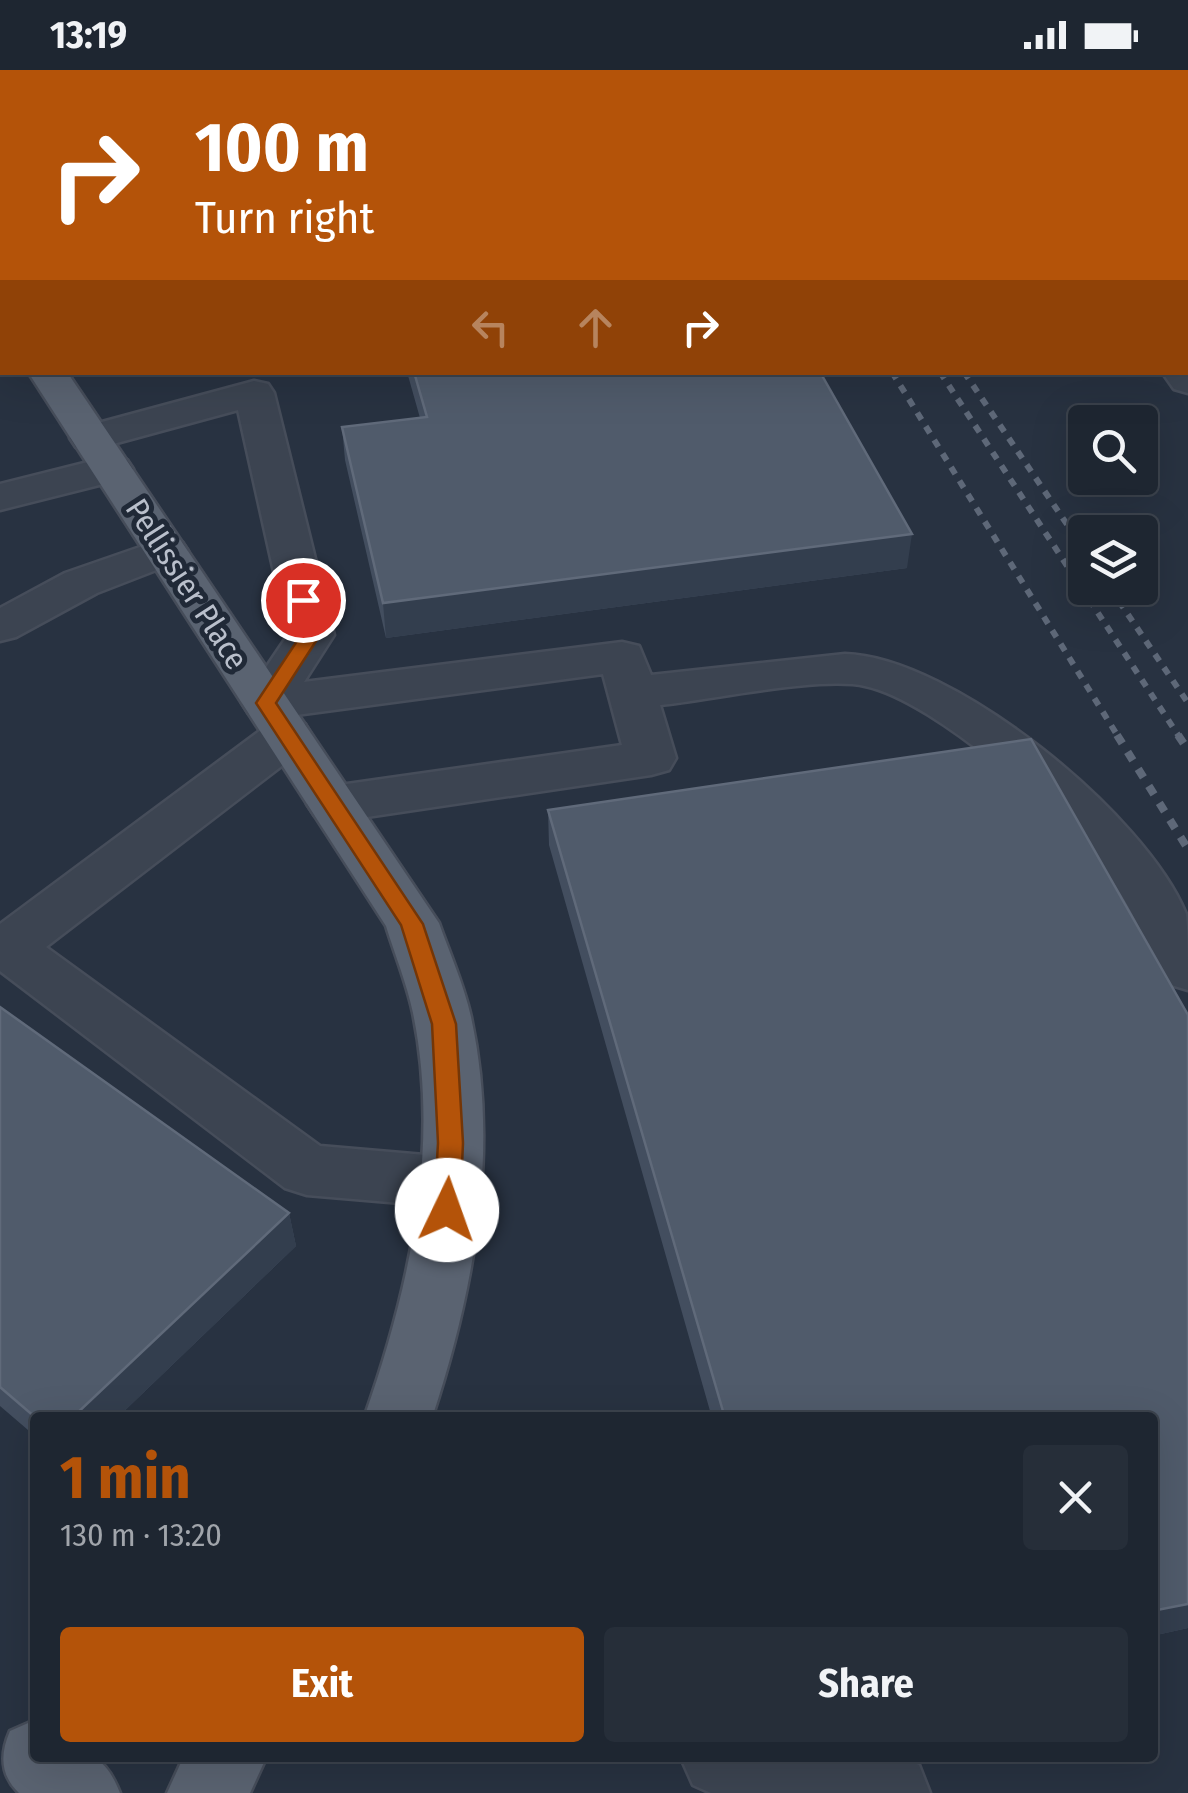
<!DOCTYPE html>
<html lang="en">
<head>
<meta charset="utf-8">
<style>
  :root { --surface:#1e2631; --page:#262e39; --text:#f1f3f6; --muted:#a1a5ab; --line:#3c434d; --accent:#b45309 }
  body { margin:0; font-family:"Fira Sans Condensed",sans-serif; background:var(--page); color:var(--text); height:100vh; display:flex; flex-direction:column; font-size:38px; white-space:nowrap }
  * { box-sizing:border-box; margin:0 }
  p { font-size:32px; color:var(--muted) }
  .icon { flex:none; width:55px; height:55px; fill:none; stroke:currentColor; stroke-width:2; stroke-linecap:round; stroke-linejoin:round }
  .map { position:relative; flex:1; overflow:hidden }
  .side { position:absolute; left:30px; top:1342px; width:1128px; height:350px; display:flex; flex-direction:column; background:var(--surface); border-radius:10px; box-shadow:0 10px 40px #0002,0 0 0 2px var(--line) }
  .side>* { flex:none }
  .banner { position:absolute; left:0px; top:0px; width:1190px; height:305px; box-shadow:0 10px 40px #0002,0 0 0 2px var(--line); background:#b45309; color:#fff; overflow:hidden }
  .tools { position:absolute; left:1068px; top:335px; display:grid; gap:20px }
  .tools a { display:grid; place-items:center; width:90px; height:90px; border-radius:10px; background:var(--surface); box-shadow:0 10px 40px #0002,0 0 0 2px var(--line); font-size:50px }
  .pin { position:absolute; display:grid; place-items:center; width:85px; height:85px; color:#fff; margin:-42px; border:5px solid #fff; border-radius:50%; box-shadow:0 2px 10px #0007 }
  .me { position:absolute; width:110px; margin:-55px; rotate:3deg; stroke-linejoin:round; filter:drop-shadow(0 0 8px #0008) }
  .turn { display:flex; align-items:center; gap:35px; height:210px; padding:0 30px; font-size:45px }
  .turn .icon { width:130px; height:130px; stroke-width:2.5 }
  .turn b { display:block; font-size:70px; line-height:85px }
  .lanes { display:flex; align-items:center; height:95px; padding:0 30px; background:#0003; justify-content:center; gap:50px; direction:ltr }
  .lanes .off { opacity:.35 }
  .round { display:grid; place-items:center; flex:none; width:105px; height:105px; border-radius:10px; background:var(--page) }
  .head { display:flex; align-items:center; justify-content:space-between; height:170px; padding:0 30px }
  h1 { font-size:60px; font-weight:700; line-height:75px; color:var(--accent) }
  .cta { display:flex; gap:20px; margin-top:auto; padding:20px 30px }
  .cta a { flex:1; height:115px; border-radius:10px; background:var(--accent); color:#fff; font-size:40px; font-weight:700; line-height:115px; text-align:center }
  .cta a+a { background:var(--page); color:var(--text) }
  .status { display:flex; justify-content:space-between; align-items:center; height:70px; padding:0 50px; background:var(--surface); direction:ltr }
  .status svg { height:28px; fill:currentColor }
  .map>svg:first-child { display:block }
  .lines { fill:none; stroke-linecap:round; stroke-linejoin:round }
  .minor-casing { stroke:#464d5a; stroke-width:5 }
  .major-casing { stroke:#464d5a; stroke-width:5 }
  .minor { fill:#3c4451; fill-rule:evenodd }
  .major { fill:#5a6371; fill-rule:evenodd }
  .rail-far1 { stroke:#5e6878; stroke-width:6; stroke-dasharray:8 8; stroke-linecap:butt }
  .rail { stroke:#5e6878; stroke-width:8; stroke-dasharray:10 10; stroke-linecap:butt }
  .wall { fill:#434e5f }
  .shaded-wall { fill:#333e4e }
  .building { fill:#505b6b; stroke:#606a7a; stroke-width:2.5 }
  .route { fill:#b45309; stroke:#753606; stroke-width:2.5 }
  .labels { text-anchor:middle; stroke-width:10; stroke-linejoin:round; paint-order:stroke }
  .street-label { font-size:32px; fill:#b9bfcb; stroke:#202937 }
</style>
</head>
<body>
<div class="status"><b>13:19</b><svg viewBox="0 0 49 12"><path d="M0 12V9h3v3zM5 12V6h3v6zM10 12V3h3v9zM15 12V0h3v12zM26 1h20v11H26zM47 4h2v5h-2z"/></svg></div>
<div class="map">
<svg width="1188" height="1723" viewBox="0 0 1188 1723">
  <rect width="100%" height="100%" fill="#283241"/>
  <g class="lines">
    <g class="minor-casing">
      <g id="minor">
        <path d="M8,0H41L43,2H10Z"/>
        <path d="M898,0H930L932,2H900Z"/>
        <path d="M0,67L2,68V91H0Z"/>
        <rect x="0" y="119" width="2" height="20"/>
        <rect x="0" y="170" width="2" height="22"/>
        <path d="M1188,292V323L1174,319L1162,302H1188Z"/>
        <path d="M254,311L268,314L274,323L334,565L304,612L622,572L639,576L651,605L845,584C953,587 1146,745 1186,844C1188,864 1188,898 1188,920L1168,914C1150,881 1135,844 1114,813C1073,753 936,631 865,616C820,606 711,630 660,635L676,688L669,700L651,705L333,752L315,746L307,734L315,722L333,716L622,675L603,604L266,649L249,644L242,633L288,565L238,340L91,380L76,377L70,368L76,359Z"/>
        <path d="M112,386L127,390L133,399L127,408L0,440V414Z"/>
        <path d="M166,468L182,472L188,481L182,490L97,523L16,567L0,571V538L65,503Z"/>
        <path d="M287,650L305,654L312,666L305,678L46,877L320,1076L448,1087L470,1094L479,1112L470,1130L448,1137L307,1125L285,1118L0,901V854L269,654Z"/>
        <path d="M681,1688H900L919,1695L930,1723H711L693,1715Z"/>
      </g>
    </g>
    <g class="major-casing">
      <g id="major">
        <rect x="0" y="223" width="2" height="26"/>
        <path d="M28,302H67L439,853C450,884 464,915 471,947C500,1080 474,1221 432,1348H364C409,1221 441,1078 413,943C407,914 395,885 386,856Z"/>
        <path d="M35,1650V1688C84,1688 100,1673 120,1723H19C0,1705 0,1684 10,1661Z"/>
        <path d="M183,1688H266L250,1723H167Z"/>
      </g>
    </g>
    <use href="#minor" class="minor"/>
    <use href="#major" class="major"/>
    <g class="rail-far1">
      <path d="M892,302L1119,668"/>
      <path d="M940,302L1180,668"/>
      <path d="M964,302L1085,481"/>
      <path d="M1110,518L1188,633"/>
    </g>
    <g class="rail">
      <path d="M1117,665L1188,779"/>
      <path d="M1178,665L1188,680"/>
    </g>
  </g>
  <g class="wall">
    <path d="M407,302H820L907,498L386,568L345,390L342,357L420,348Z"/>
    <path d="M548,740L1188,945V1558L1152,1566V1348H712L549,775Z"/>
    <path d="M0,937L289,1143L296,1176L117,1348H35V1366L0,1336Z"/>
  </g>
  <g class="shaded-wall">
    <path d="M912,464L907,498L386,568L383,533Z"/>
    <path d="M289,1143L296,1176L117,1348H72Z"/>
    <path d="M1188,1534V1558L1152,1566V1541Z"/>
  </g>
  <g class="building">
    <path d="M149,0H648L650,2H150Z"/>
    <path d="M414,302H820L912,464L383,533L342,357L427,347Z"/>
    <path d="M1031,669L1188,945V1534L1152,1541V1348H725L548,740Z"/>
    <path d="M0,937L289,1143L72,1348H36L0,1317Z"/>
  </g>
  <path class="route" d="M303,525L312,530L320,565L276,633L423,854L456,954L463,1073L460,1140L456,1148L447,1151L438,1148L434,1140L438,1073L432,954L401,855L256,633L301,565L293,530Z"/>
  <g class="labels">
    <g class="street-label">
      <text transform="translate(187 514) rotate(57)" y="11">Pellissier Place</text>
    </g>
  </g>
</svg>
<div class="tools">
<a><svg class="icon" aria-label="search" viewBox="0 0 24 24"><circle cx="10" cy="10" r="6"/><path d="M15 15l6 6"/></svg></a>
<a><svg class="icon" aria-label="layers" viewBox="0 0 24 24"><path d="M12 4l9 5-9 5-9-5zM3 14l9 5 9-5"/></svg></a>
</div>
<div class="pin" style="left:303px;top:530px;background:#d93025"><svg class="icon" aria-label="arrive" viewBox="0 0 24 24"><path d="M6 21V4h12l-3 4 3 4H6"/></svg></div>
<svg class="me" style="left:447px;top:1140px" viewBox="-20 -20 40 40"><circle r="19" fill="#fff"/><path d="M0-13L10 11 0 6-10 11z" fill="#b45309"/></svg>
<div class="banner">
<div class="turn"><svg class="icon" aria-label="right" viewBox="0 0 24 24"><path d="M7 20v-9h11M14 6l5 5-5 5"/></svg><div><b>100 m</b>Turn right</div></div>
<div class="lanes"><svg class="icon off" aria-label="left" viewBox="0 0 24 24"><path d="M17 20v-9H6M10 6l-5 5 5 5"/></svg><svg class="icon off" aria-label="ahead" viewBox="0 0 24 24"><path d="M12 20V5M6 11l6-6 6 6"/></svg><svg class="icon" aria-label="right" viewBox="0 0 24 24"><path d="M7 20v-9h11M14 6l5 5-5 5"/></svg></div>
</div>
<section class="side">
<div class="head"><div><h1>1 min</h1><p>130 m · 13:20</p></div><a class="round"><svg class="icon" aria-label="close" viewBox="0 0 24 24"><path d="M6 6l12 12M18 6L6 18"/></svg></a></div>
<div class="cta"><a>Exit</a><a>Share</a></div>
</section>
</div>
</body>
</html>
